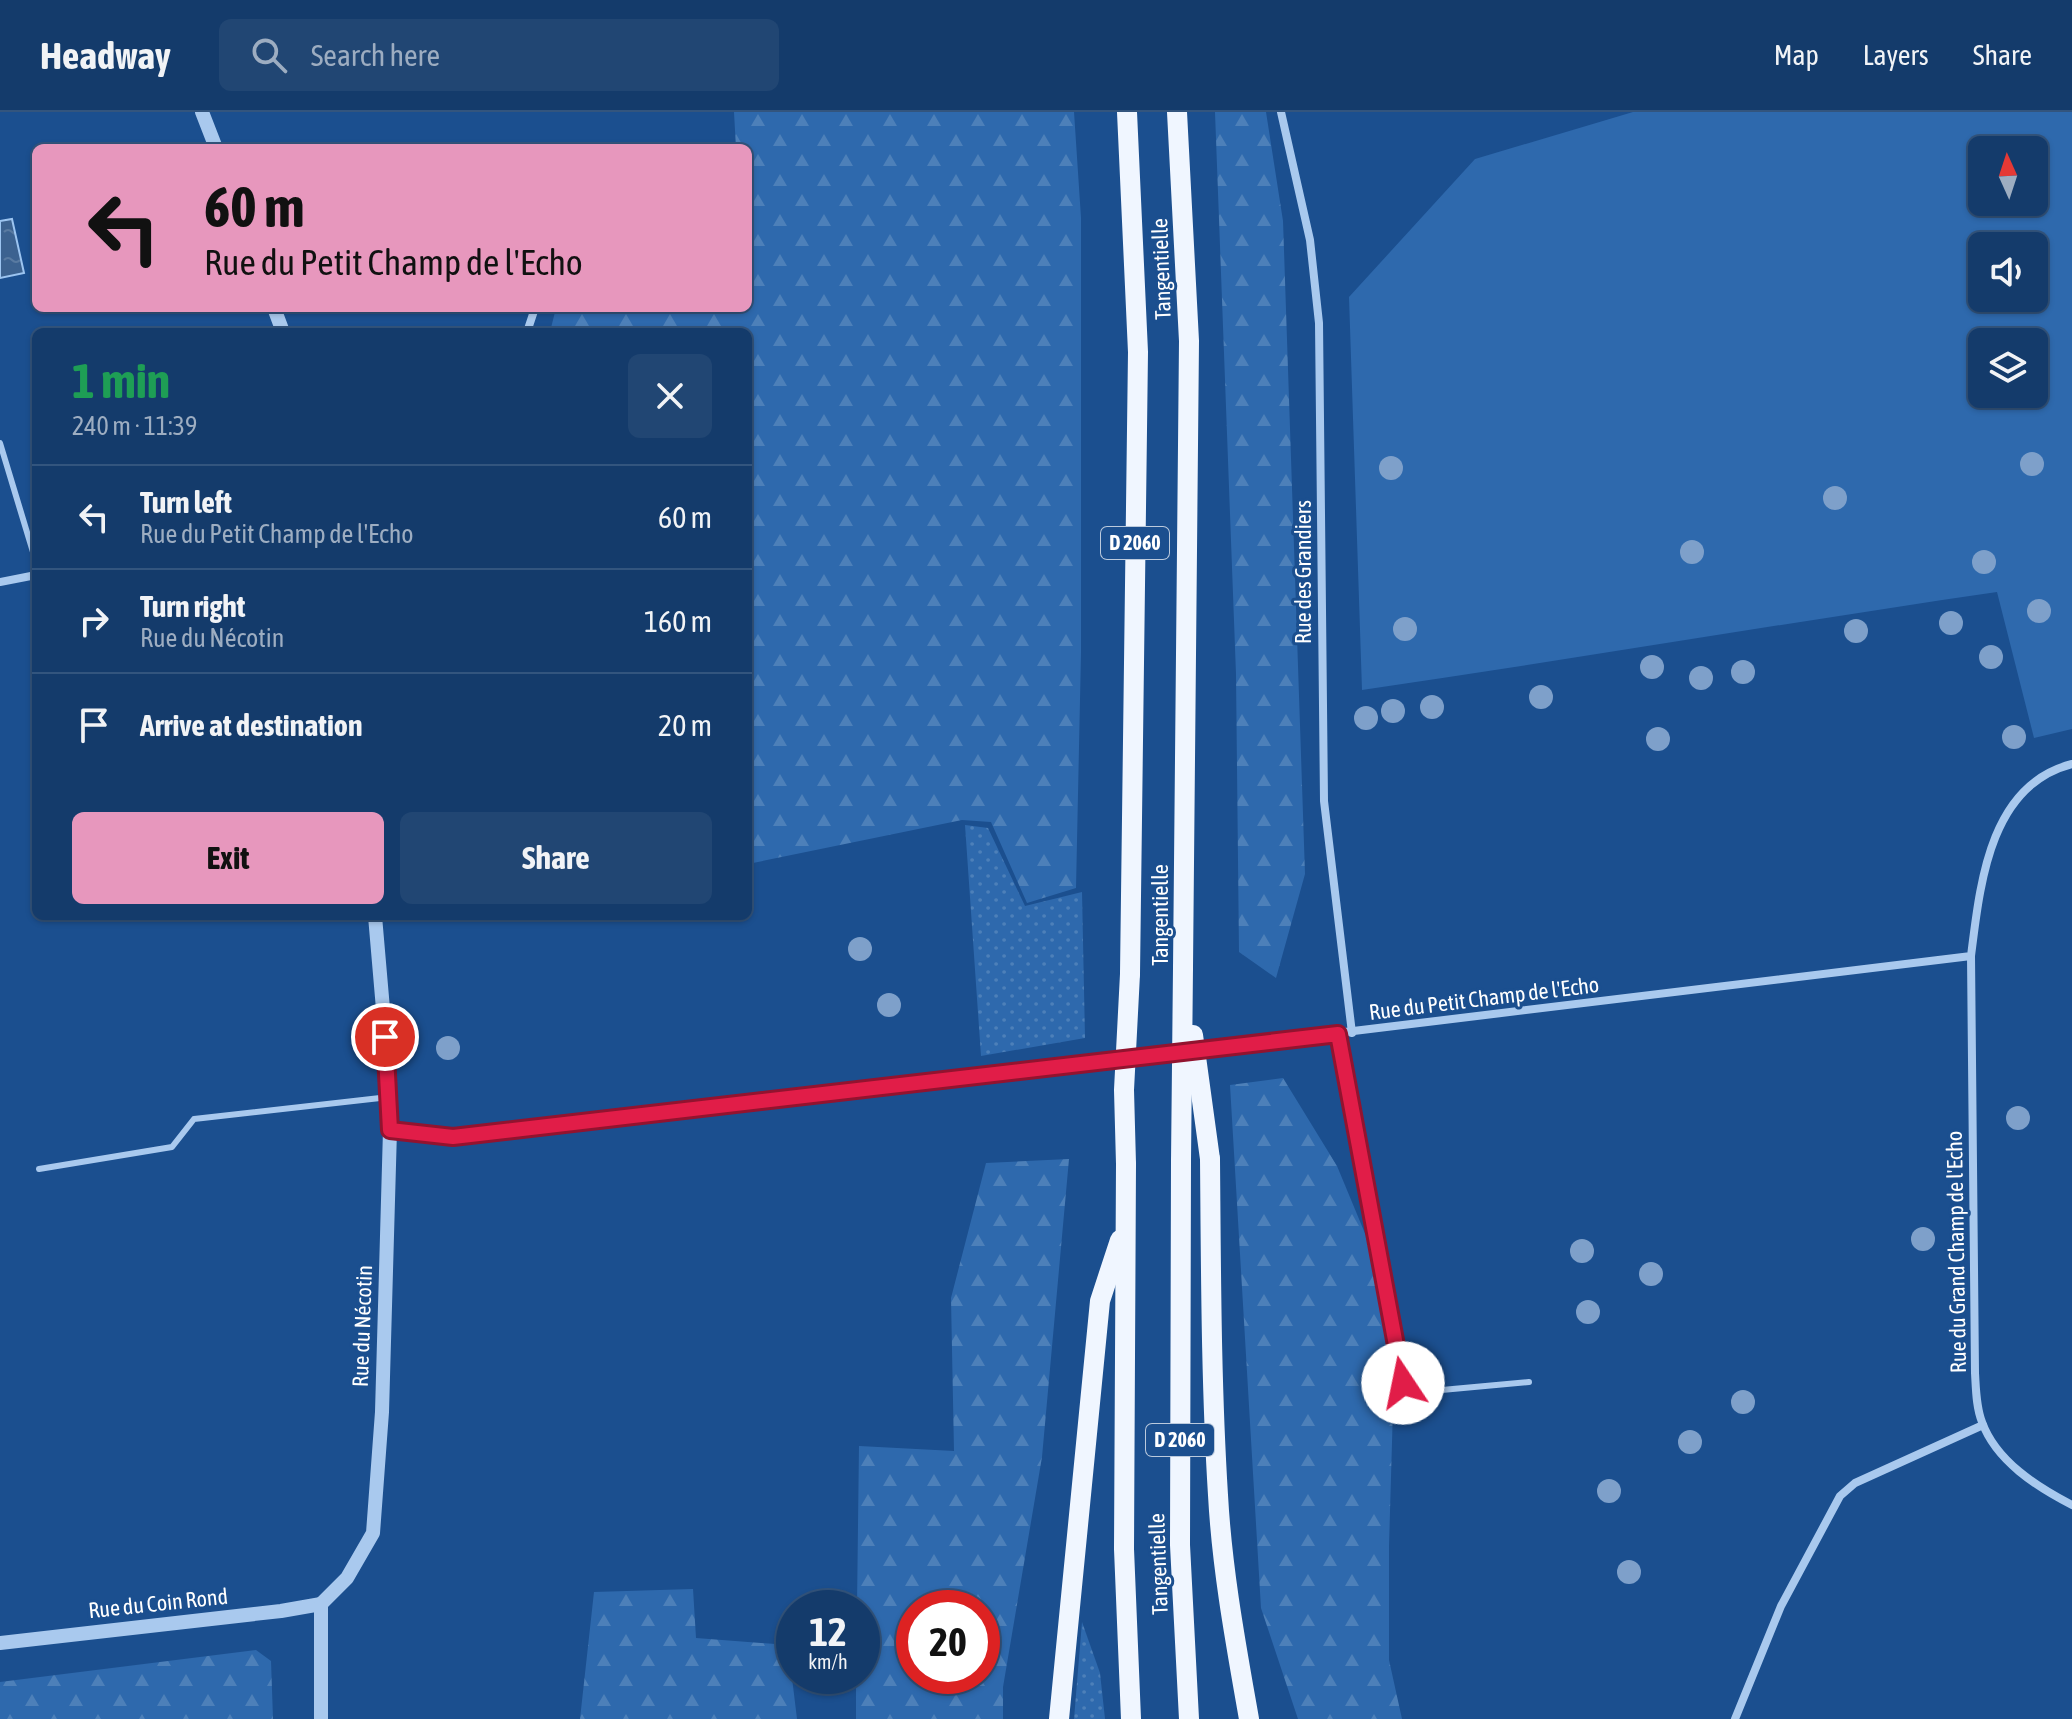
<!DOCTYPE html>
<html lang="en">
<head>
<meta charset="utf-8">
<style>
  :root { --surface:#143b6b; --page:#214673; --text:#f1f3f6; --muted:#9dadc1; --line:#33557e; --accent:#e797bd }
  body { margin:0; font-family:"Asap Condensed",sans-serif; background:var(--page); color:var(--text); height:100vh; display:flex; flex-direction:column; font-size:30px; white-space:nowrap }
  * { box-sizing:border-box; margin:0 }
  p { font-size:26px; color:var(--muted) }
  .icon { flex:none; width:44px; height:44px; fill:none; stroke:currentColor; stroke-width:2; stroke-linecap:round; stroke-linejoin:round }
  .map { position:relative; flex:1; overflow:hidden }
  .side { position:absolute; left:32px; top:216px; width:720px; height:592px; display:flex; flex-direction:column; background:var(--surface); border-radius:12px; box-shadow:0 2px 6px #0004,0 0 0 2px var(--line) }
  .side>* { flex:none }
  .top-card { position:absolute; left:32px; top:32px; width:720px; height:168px; border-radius:12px; box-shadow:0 2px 6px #0004,0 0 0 2px var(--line); background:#e797bd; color:#111; overflow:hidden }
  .needle { width:52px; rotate:357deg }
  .fabs { position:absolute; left:1968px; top:24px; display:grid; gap:16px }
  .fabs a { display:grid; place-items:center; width:80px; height:80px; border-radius:12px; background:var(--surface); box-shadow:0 2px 6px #0004,0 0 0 2px var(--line); font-size:40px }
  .speed { position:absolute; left:776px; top:1478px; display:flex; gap:16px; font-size:40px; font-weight:700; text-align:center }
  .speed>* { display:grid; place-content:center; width:104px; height:104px; border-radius:50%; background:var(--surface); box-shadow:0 2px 6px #0004,0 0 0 2px var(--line); line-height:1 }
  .speed small { font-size:20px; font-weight:400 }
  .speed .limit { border:12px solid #d22; background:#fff; color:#111 }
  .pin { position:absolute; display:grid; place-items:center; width:68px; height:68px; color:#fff; margin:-34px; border:4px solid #fff; border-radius:50%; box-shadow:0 2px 8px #0007 }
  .me { position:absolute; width:88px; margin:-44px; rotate:349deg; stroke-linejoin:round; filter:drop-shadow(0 0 6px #0008) }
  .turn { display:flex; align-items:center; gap:28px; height:168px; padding:0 40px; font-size:36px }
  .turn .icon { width:104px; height:104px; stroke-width:2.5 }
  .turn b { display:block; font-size:56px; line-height:68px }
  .round { display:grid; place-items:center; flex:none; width:84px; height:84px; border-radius:12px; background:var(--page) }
  .head { display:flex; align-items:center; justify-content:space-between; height:136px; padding:0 40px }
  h1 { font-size:48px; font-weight:700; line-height:60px; color:#1e9e55 }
  .primary-button { display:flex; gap:16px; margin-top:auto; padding:16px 40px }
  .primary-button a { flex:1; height:92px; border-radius:12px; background:var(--accent); color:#111; font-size:32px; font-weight:700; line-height:92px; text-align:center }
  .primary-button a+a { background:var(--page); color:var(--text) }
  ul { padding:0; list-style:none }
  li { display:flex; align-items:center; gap:24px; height:104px; padding:0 40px; border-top:2px solid var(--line) }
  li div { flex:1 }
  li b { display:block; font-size:30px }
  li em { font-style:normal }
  header { display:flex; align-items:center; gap:48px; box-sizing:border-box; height:112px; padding:0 40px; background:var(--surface); border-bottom:2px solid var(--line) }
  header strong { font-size:38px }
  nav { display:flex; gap:44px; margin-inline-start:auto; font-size:28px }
  .search { width:560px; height:72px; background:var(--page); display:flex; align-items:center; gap:20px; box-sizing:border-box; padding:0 28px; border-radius:12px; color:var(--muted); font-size:30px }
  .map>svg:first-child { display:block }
  .grass { fill:url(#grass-dots) }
  .forest { fill:url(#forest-firs); fill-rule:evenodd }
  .garden { fill:#2e69ad; fill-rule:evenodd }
  .water { fill:url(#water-ripples); stroke:#9cc4f0; stroke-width:2 }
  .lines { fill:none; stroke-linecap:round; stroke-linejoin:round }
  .service { stroke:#a9c9ee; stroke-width:6 }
  .minor { stroke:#a9c9ee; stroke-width:8 }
  .tertiary { stroke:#a9c9ee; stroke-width:14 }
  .primary { stroke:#f0f6ff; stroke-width:20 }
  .primary-bridge { stroke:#f0f6ff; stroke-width:20 }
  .tree { fill:#7ea0ca }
  .route-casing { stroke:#92132f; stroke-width:20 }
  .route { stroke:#e11d48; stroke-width:14 }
  .labels { text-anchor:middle; stroke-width:6; stroke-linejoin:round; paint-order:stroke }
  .shield { fill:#1b4f8f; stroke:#bbcadd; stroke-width:2 }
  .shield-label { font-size:20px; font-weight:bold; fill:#fff }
  .street-label { font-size:22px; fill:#fff; stroke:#1b4f8f }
</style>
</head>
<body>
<header>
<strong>Headway</strong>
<div class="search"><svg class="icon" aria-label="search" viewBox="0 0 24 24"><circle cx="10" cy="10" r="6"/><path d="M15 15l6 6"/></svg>Search here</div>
<nav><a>Map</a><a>Layers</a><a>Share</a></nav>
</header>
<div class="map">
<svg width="2072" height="1607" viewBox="0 0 2072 1607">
  <defs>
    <pattern id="grass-dots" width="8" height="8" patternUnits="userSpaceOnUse" patternTransform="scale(2)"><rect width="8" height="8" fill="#2e69ad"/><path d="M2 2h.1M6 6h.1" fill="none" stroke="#4d80b9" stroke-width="1.8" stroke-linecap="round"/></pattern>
    <pattern id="forest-firs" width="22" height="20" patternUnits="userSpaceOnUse" patternTransform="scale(2)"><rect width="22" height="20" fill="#2e69ad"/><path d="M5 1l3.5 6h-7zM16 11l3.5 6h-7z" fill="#4d80b9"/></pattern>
    <pattern id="water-ripples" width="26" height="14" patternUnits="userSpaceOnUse" patternTransform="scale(2)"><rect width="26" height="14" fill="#3c6290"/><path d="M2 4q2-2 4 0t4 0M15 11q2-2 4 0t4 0" fill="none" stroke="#597aa1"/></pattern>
  </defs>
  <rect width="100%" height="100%" fill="#1b4f8f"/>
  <g class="grass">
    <path d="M965,713L988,716L1025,794L1082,780L1085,926L981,944Z"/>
    <path d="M1082,1510L1100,1561L1105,1607H1074Z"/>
  </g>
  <g class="forest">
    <path d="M734,0H1074L1081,106V540L1076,776L1027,791L991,710L962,708L748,752V220H550L556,196H748V36H736Z"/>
    <path d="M1215,0H1266L1283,109L1305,762L1276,866L1239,840L1236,562Z"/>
    <path d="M1283,966L1337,1054L1376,1148L1394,1261L1389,1434V1548L1402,1607H1298L1261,1496L1230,973Z"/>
    <path d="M1069,1047L1042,1345L1003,1575V1607H856V1564H862V1496H857L859,1334L954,1339L951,1186L986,1051ZM914,1496H982V1564H914Z"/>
    <path d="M693,1477L696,1526L788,1533L797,1607H580L594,1480Z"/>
    <path d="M256,1538L271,1549L273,1607H0V1570Z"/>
  </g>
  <path class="garden" d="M1633,0H2072V617L2034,626L1997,480C1785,511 1574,547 1362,578L1349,185L1475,47ZM1982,38H2034V90H1982ZM1982,134H2034V186H1982ZM1982,230H2034V282H1982Z"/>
  <path class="water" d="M12,107L24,161L0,166V109Z"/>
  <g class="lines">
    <g class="service">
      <path d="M0,331L36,450"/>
      <path d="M1338,922L1403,1271L1409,1278L1420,1280L1529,1270"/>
      <path d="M39,1057L172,1035L194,1007L389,985"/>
    </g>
    <g class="minor">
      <path d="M1281,0L1310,128L1319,211L1324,689L1352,921"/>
      <path d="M527,220L535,196"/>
      <path d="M0,470L36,463"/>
      <path d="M1971,844L1975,1261C1976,1277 1976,1295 1982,1310C1996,1349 2037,1375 2072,1393"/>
      <path d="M1197,938L1971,844C1980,773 1989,673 2072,652"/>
      <path d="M390,1018L453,1025L1180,940"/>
      <path d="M1735,1607L1781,1494L1840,1384L1855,1371L1983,1313"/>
    </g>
    <g class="tertiary">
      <path d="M202,0L216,36"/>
      <path d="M274,196L283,220"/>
      <path d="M0,1531L281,1499L321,1492"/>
      <path d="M321,1607V1492L347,1466L373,1421L382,1300L390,1018L388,955L375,804"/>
    </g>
    <g class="primary">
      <path d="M1127,0L1138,240L1130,862"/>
      <path d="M1177,0L1189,229L1183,856"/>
      <path d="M1210,1047C1211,1159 1211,1271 1218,1383C1222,1458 1236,1533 1249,1607"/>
      <path d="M1181,1049L1180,1433L1189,1607"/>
      <path d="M1126,1052L1124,1437L1131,1607"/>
      <path d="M1059,1607L1100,1189L1120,1128"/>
    </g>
    <g class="primary-bridge">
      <path d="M1193,923L1210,1047"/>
      <path d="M1181,1049L1183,856"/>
      <path d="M1126,1052L1124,978L1130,862"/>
    </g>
  </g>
  <g class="tree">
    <circle cx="2032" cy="352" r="12"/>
    <circle cx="1391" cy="356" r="12"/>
    <circle cx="1835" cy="386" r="12"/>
    <circle cx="1692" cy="440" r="12"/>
    <circle cx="1984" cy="450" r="12"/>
    <circle cx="2039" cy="499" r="12"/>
    <circle cx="1951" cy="511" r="12"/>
    <circle cx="1405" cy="517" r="12"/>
    <circle cx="1856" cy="519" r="12"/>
    <circle cx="1991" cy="545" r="12"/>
    <circle cx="1652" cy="555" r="12"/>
    <circle cx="1743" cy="560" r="12"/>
    <circle cx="1701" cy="566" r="12"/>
    <circle cx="1541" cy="585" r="12"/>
    <circle cx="1432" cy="595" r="12"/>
    <circle cx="1393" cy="599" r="12"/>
    <circle cx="1366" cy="606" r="12"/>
    <circle cx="2014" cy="625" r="12"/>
    <circle cx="1658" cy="627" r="12"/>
    <circle cx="860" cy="837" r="12"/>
    <circle cx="889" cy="893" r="12"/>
    <circle cx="448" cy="936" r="12"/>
    <circle cx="2018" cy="1006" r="12"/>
    <circle cx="1923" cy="1127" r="12"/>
    <circle cx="1582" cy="1139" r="12"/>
    <circle cx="1651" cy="1162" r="12"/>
    <circle cx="1588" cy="1200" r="12"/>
    <circle cx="1743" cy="1290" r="12"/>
    <circle cx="1690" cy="1330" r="12"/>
    <circle cx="1609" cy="1379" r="12"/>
    <circle cx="1629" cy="1460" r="12"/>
  </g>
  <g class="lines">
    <g class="route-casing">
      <path id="route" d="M385,925L390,1018L453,1025L1338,922L1403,1271"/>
    </g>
    <use href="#route" class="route"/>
  </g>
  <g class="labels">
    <g class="shield">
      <rect x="1101" y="415" width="68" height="32" rx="6"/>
      <rect x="1146" y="1312" width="68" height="32" rx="6"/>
    </g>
    <g class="shield-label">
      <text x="1135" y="438">D 2060</text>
      <text x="1180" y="1335">D 2060</text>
    </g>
    <g class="street-label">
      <text transform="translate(1161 157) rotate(-92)" y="8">Tangentielle</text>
      <text transform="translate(1303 460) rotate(-90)" y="8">Rue des Grandiers</text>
      <text transform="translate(1160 803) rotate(-90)" y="8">Tangentielle</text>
      <text transform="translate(1484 886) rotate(-7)" y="8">Rue du Petit Champ de l'Echo</text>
      <text transform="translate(1956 1140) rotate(-91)" y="8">Rue du Grand Champ de l'Echo</text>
      <text transform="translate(362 1214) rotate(-88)" y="8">Rue du Nécotin</text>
      <text transform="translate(1158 1452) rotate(-92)" y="8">Tangentielle</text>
      <text transform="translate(158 1491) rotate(-6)" y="8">Rue du Coin Rond</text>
    </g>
  </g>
</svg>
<div class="fabs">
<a><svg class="needle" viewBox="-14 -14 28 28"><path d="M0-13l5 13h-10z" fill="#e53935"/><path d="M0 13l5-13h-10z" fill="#9dadc1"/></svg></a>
<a><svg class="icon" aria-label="sound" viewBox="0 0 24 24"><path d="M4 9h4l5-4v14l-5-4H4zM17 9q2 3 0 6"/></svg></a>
<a><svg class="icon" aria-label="layers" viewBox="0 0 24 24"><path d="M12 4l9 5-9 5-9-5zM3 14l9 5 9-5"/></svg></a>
</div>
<div class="speed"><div>12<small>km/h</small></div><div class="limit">20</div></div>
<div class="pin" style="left:385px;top:925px;background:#d93025"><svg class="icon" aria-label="arrive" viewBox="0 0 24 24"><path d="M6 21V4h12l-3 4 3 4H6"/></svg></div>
<svg class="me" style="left:1403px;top:1271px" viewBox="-20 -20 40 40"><circle r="19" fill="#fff"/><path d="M0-13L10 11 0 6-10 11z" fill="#e11d48"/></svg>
<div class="top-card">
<div class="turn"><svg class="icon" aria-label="left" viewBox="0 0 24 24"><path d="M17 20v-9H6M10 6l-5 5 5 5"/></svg><div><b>60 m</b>Rue du Petit Champ de l'Echo</div></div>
</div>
<section class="side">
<div class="head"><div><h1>1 min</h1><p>240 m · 11:39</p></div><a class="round"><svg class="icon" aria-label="close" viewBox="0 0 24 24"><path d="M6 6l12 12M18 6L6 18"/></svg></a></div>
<ul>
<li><svg class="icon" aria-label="left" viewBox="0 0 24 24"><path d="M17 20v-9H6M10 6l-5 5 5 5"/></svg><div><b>Turn left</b><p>Rue du Petit Champ de l'Echo</p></div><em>60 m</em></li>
<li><svg class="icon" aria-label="right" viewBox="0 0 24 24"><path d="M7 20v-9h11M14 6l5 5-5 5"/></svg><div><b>Turn right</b><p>Rue du Nécotin</p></div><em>160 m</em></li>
<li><svg class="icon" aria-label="arrive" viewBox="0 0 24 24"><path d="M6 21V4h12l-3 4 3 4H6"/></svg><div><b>Arrive at destination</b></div><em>20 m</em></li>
</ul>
<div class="primary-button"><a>Exit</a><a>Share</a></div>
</section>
</div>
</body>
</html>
